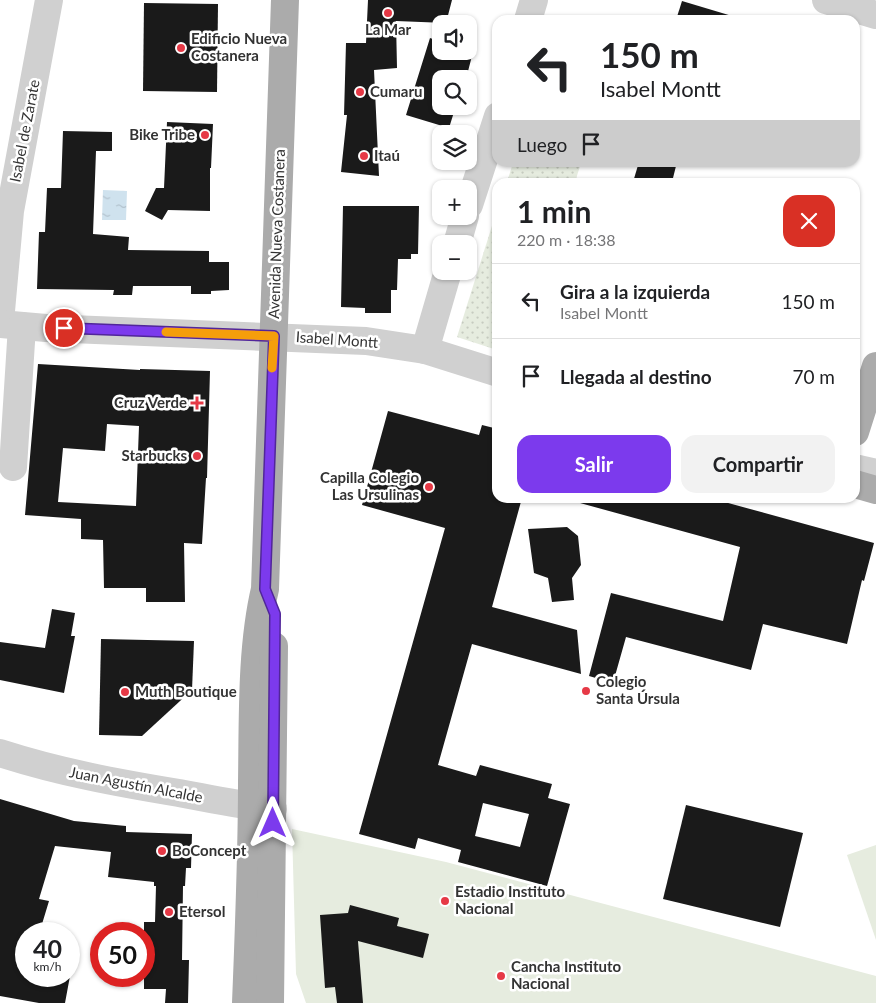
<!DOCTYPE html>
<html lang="es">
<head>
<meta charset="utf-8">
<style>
  :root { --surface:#fff; --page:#f2f2f2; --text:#202124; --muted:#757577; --line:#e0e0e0; --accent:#7c3aed }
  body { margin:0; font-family:Lato,sans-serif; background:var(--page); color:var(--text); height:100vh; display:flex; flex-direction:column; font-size:19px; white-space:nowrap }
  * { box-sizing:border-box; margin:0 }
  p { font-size:16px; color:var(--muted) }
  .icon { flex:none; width:28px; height:28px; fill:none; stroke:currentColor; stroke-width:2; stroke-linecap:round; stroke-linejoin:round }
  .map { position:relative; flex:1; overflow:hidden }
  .side { position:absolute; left:492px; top:178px; width:368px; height:325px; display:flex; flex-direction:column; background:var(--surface); border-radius:15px; box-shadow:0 1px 4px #0004 }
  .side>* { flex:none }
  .guide { position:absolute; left:492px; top:15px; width:368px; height:152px; border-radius:15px; box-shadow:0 1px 4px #0004; background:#fff; color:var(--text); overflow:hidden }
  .fabs { position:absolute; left:432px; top:15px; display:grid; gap:10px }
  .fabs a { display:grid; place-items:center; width:45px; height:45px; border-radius:10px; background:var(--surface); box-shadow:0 1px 4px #0004; font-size:25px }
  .speed { position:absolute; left:15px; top:922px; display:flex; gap:10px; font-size:25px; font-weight:700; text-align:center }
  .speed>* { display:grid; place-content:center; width:65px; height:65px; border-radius:50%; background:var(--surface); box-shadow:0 1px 4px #0004; line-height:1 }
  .speed small { font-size:12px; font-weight:400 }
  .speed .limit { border:8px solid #d22; background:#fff; color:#111 }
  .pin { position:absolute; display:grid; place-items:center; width:42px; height:42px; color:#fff; margin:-21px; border:2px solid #fff; border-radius:50%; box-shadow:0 1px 5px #0007 }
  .me { position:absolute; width:55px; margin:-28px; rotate:0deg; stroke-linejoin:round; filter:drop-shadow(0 0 4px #0008) }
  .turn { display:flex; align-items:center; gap:18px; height:105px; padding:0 25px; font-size:22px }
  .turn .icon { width:65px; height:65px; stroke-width:2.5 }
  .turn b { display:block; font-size:35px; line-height:42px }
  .then { display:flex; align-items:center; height:48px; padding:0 25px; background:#0003; gap:10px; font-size:19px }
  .round { display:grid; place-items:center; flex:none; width:52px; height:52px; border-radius:15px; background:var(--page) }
  .head { display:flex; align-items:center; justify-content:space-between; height:85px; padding:0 25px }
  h1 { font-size:30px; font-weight:700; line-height:38px }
  .action { display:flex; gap:10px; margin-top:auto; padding:10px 25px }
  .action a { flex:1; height:58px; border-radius:15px; background:var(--accent); color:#fff; font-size:20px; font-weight:700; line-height:58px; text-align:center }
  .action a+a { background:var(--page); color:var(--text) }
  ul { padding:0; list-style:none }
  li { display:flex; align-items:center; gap:15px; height:75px; padding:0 25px; border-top:1px solid var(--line) }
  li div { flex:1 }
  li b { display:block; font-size:19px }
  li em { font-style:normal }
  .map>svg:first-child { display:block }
  .park { fill:url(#park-dots) }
  .pitch { fill:#e6ecdf }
  .water { fill:url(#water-ripples) }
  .building { fill:#1a1a1a; fill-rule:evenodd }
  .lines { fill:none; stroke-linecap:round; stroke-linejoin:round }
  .minor { stroke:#d0d0d0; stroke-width:28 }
  .major { stroke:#ababab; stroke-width:28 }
  .route-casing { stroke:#51269a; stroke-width:12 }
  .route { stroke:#7c3aed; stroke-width:9 }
  .slow { stroke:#f59e0b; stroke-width:9 }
  .poi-dot { fill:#e63946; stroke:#fff; stroke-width:2 }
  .labels { text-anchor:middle; stroke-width:5; stroke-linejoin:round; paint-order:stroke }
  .poi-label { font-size:15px; font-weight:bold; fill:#333; stroke:#fff; text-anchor:start }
  .street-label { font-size:15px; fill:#333; stroke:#fff }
</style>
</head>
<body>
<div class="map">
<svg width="876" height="1003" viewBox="0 0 876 1003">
  <defs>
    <pattern id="park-dots" width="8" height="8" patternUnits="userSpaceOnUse" patternTransform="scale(1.25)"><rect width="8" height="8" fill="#e6ecdf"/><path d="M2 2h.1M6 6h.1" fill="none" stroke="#c6cbc0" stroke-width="1.8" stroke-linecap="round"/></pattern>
    <pattern id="water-ripples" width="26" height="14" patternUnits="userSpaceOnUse" patternTransform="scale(1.25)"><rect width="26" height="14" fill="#cfe2ee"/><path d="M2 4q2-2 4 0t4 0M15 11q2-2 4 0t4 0" fill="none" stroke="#b2c2cd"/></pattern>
  </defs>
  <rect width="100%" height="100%" fill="#fff"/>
  <g class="park">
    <path d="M513,163V162L581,163L575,182H507Z"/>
    <path d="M497,210L498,350H497L457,337Z"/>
  </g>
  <g class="pitch">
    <path d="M292,829L446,862L876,976V1003H306L296,974Z"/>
    <path d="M876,845V940L847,855Z"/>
  </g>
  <path class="water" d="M103,190L127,191L126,220H102Z"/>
  <g class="building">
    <path d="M368,0H452L446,23L396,21L397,68L374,70L379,176L341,172L347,115H344L346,43H366Z"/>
    <path d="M682,1L732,16L731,20H676Z"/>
    <path d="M144,3L218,4L217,92L143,91Z"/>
    <path d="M430,38L441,42V51L469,50L473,52L466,79H441V106H458L456,112H454L449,128L406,115Z"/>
    <path d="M167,122L213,124L211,168H210V211L168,210L162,220L145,211L156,188H164Z"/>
    <path d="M63,131L112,132V151H96L93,234L129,237L128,250L209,251V262H229V290L211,291V294H191V286H133L132,295H113L114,290L37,289L39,232H45L47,188H61Z"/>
    <path d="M639,162H677L672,182H633Z"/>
    <path d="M343,206H419L418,254H411V259H398L397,290H391V313H365V308L341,307Z"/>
    <path d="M38,364L140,370V369L210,371L207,478H206L202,544L184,543L185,602H146V588H104L103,540L81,539V519L25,515ZM107,424L139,426L136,506L58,502L63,448L105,451Z"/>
    <path d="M388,411L479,435L482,425L498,429V498H522L492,607L577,630L581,674L472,644L438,765L476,776L480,765L552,784L548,798L570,804L547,886L458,862L461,850L418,838L415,849L359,834L445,528L362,505ZM483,803L529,814L520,847L475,836Z"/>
    <path d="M581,498H710L874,543L864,581L862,580L847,644L763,624L751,670L626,637L613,683L589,676L611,593L723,621L740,547L580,503Z"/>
    <path d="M567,527L578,536L581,565L572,578L574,600L552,602L548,578L534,573L528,529Z"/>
    <path d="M52,609L75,613L71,636H75L64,693L0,680V642L45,648Z"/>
    <path d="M101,639L194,641L192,690L142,736L99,735Z"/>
    <path d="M0,799L74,821L126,826V832L192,834L191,868H186L185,886H183L182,960H189L188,1003H165L166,989H144V922H155L156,886H154V882L108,877L111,852L55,846L39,899L49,901L39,934H26V976H70L65,1003H39L0,996Z"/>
    <path d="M686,805L803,833L780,927L663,899Z"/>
    <path d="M350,905L399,918L397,926L429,934L423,958L358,941L363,1003H337L335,987L325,988L320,915L348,913Z"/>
  </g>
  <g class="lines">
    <g class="minor">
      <path d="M826,0L876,15"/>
      <path d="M528,20L534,0"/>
      <path d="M469,205L498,116"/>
      <path d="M457,244L465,216"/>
      <path d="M0,322L10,211L49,0"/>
      <path d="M0,324L46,328L366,341L425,350L498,373"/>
      <path d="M425,350L448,271"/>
      <path d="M13,467L22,326"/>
      <path d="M855,468L876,473"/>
      <path d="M0,753C59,772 118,783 179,793C210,799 241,805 273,809"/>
    </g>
    <g class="major">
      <path d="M855,432L876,366"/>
      <path d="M855,484L876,490"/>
      <path d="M246,1003C249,929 252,856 252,782C253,720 251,648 265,589L285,0"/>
      <path d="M270,1003L274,646"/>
    </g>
  </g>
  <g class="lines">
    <g class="route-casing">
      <path id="route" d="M64,328L274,336L265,589L275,614L273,823"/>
    </g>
    <use href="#route" class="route"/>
    <path class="slow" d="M166,332L274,336L272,368"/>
  </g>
  <g class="poi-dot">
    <circle cx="388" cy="13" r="5"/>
    <circle cx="181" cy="48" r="5"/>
    <circle cx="360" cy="92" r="5"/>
    <circle cx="205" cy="135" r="5"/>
    <circle cx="364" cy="156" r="5"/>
    <path d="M194.5 395.5h5v5h5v5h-5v5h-5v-5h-5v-5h5z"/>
    <circle cx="197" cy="456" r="5"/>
    <circle cx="429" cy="487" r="5"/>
    <circle cx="586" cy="691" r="5"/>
    <circle cx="125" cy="692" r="5"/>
    <circle cx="162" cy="851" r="5"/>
    <circle cx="445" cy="901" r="5"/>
    <circle cx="169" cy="912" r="5"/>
    <circle cx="501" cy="976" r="5"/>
  </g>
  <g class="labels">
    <g class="poi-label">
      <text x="388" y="35" text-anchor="middle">La Mar</text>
      <text x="191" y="44">Edificio Nueva<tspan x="191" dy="17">Costanera</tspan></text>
      <text x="370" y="97">Cumaru</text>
      <text x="195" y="140" text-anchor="end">Bike Tribe</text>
      <text x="374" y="161">Itaú</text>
      <text x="187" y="408" text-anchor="end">Cruz Verde</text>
      <text x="187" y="461" text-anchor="end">Starbucks</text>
      <text x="419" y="483" text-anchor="end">Capilla Colegio<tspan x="419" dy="17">Las Ursulinas</tspan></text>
      <text x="596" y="687">Colegio<tspan x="596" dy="17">Santa Úrsula</tspan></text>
      <text x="135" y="697">Muth Boutique</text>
      <text x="172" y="856">BoConcept</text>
      <text x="455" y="897">Estadio Instituto<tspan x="455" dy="17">Nacional</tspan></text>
      <text x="179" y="917">Etersol</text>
      <text x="511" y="972">Cancha Instituto<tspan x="511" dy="17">Nacional</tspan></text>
    </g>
    <g class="street-label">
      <text transform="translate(25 131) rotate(-79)" y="5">Isabel de Zarate</text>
      <text transform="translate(277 234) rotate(-88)" y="5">Avenida Nueva Costanera</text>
      <text transform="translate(337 340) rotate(4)" y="5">Isabel Montt</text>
      <text transform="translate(136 785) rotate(11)" y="5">Juan Agustín Alcalde</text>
    </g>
  </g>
</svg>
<div class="fabs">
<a><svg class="icon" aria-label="sound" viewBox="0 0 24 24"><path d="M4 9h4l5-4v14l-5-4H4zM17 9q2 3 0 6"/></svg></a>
<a><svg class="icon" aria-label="search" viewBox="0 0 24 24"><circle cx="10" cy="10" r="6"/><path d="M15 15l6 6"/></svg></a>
<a><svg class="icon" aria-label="layers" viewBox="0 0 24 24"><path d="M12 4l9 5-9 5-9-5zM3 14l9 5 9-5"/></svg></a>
<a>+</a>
<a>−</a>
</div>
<div class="speed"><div>40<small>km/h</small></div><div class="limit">50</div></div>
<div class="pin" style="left:64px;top:328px;background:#d93025"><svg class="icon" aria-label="arrive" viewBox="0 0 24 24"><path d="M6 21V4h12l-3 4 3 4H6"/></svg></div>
<svg class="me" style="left:273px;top:823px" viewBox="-20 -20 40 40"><path d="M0-17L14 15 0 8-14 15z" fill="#7c3aed" stroke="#fff" stroke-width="4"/></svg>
<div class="guide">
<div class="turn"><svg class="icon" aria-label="left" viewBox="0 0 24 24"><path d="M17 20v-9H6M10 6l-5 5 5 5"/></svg><div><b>150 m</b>Isabel Montt</div></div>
<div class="then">Luego<svg class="icon" aria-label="arrive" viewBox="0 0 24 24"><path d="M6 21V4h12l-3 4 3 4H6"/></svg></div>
</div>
<section class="side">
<div class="head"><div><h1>1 min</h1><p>220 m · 18:38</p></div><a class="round" style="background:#d93025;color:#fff"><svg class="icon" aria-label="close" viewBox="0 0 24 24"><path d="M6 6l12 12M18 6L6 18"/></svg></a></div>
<ul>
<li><svg class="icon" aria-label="left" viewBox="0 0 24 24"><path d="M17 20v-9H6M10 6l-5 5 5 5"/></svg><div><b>Gira a la izquierda</b><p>Isabel Montt</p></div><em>150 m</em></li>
<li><svg class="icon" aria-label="arrive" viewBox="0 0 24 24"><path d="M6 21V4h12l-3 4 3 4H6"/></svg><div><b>Llegada al destino</b></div><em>70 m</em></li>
</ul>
<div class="action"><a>Salir</a><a>Compartir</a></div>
</section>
</div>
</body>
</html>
